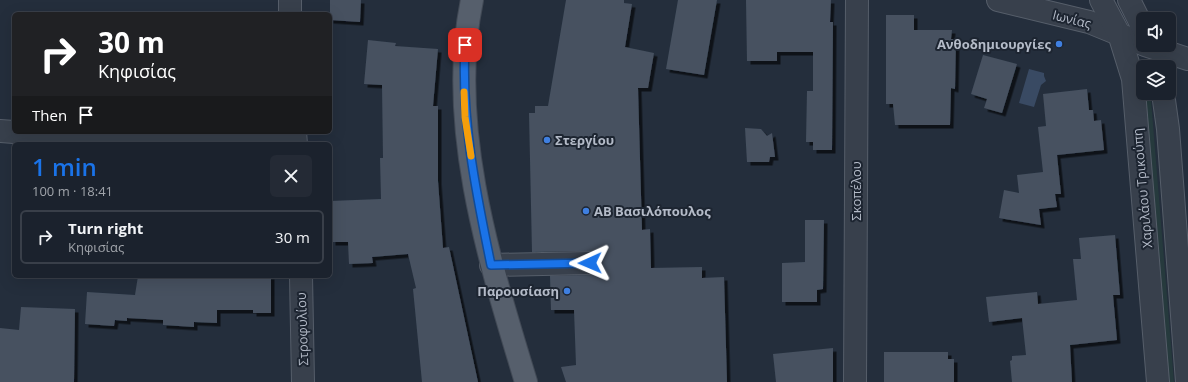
<!DOCTYPE html>
<html lang="en">
<head>
<meta charset="utf-8">
<style>
  :root { --surface:#1b222d; --page:#242a35; --text:#f1f3f6; --muted:#a0a4aa; --line:#393f49; --accent:#1a73e8 }
  body { margin:0; font-family:"Open Sans",sans-serif; background:var(--page); color:var(--text); height:100vh; display:flex; flex-direction:column; font-size:15px; white-space:nowrap }
  * { box-sizing:border-box; margin:0 }
  p { font-size:13px; color:var(--muted) }
  .icon { flex:none; width:22px; height:22px; fill:none; stroke:currentColor; stroke-width:2; stroke-linecap:round; stroke-linejoin:round }
  .map { position:relative; flex:1; overflow:hidden }
  .sheet { position:absolute; left:12px; top:142px; width:320px; height:136px; display:flex; flex-direction:column; background:var(--surface); border-radius:6px; box-shadow:0 4px 16px #0002,0 0 0 1px var(--line) }
  .sheet>* { flex:none }
  .hud { position:absolute; left:12px; top:12px; width:320px; height:122px; border-radius:6px; box-shadow:0 4px 16px #0002,0 0 0 1px var(--line); background:#202124; color:#fff; overflow:hidden }
  .buttons { position:absolute; left:1136px; top:12px; display:grid; gap:8px }
  .buttons a { display:grid; place-items:center; width:40px; height:40px; border-radius:6px; background:var(--surface); box-shadow:0 4px 16px #0002,0 0 0 1px var(--line); font-size:20px }
  .pin { position:absolute; display:grid; place-items:center; width:34px; height:34px; color:#fff; margin:-17px; border-radius:8px; box-shadow:0 2px 6px #0006 }
  .me { position:absolute; width:44px; margin:-22px; rotate:269deg; stroke-linejoin:round; filter:drop-shadow(0 0 3px #0008) }
  .turn { display:flex; align-items:center; gap:14px; height:84px; padding:0 20px; font-size:18px }
  .turn .icon { width:52px; height:52px; stroke-width:2.5 }
  .turn b { display:block; font-size:28px; line-height:34px }
  .then { display:flex; align-items:center; height:38px; padding:0 20px; background:#0003; gap:8px; font-size:15px }
  .round { display:grid; place-items:center; flex:none; width:42px; height:42px; border-radius:6px; background:var(--page) }
  .head { display:flex; align-items:center; justify-content:space-between; height:68px; padding:0 20px }
  h1 { font-size:24px; font-weight:600; line-height:30px; color:var(--accent) }
  ul { padding:0; list-style:none }
  li { display:flex; align-items:center; gap:12px; height:54px; margin:0 8px 6px; padding:0 12px; border:2px solid var(--line); border-radius:6px }
  li div { flex:1 }
  li b { display:block; font-size:15px }
  li em { font-style:normal }
  .map>svg:first-child { display:block }
  .green { fill:#263a3d }
  .water { fill:#394a63 }
  .building { fill:#465160; filter:url(#shadow) }
  .lines { fill:none; stroke-linecap:round; stroke-linejoin:round }
  .minor-casing { stroke:#565e6a; stroke-width:24 }
  .major-casing { stroke:#414955; stroke-width:24 }
  .minor { stroke:#38404c; stroke-width:22 }
  .major { stroke:#565f6c; stroke-width:22 }
  .route-casing { stroke:#114b97; stroke-width:10 }
  .route { stroke:#1a73e8; stroke-width:7 }
  .slow { stroke:#f59e0b; stroke-width:7 }
  .shop-dot { fill:#3f7fe0; stroke:#1d2531; stroke-width:1.5 }
  .labels { text-anchor:middle; stroke-width:4; stroke-linejoin:round; paint-order:stroke }
  .street-label { font-size:13px; fill:#b4bbc8; stroke:#1d2531 }
  .poi-label { font-size:13px; font-weight:bold; fill:#b4bbc8; stroke:#1d2531; text-anchor:end }
</style>
</head>
<body>
<div class="map">
<svg width="1188" height="382" viewBox="0 0 1188 382">
  <defs>
    <filter id="shadow"><feDropShadow dx="3.5" dy="3.5" stdDeviation="0" flood-color="#0009"/></filter>
  </defs>
  <rect width="100%" height="100%" fill="#242e3c"/>
  <path class="green" d="M1145,93H1150L1151,100L1174,382H1168Z"/>
  <path class="water" d="M1029,69L1044,73V76L1046,81L1041,85L1034,107L1019,103Z"/>
  <g class="building">
    <path d="M330,0H361L360,22L330,20Z"/>
    <path d="M566,0H624V3L632,4L625,47L654,53L648,88H638L642,230L650,229L651,268L702,267V278L724,277L727,382H566L561,367L576,365L574,310H551L550,276L591,275L596,274L601,269L602,262L601,257L596,252L590,251L532,252L529,113H535V106H548Z"/>
    <path d="M678,0H717L704,75L666,69Z"/>
    <path d="M746,0H831L830,22H833L832,150H813V142H806L807,91H813V52H777V61H747Z"/>
    <path d="M886,15H914V30H952L951,39H956L955,89L951,88L950,125H895L893,104H886Z"/>
    <path d="M368,40L396,43L395,46L438,49L433,106H438V181L443,248L449,247L478,382H422L413,289L416,288L408,254L372,257L373,263L349,264L348,242H332V232H330V201L381,199L380,158H383L382,85L364,84Z"/>
    <path d="M983,55L1017,64L1002,113L984,108L987,99L971,94Z"/>
    <path d="M1087,89L1089,110H1093L1094,121L1101,120L1104,150L1057,155L1061,194H1055L1057,207L1039,209L1041,225L999,218L1004,190L1019,193L1017,175L1043,172L1038,127L1046,126L1043,94Z"/>
    <path d="M745,128L761,129L767,136L772,133L775,157H770L769,162H747Z"/>
    <path d="M805,220H824L823,289L817,290V302H782V263L805,262Z"/>
    <path d="M1115,235L1120,295H1113L1117,340L1070,345L1072,382H1012L1010,361L1012,360V356L1026,355L1022,318L989,322L986,297L1037,292L1038,304L1077,300L1073,259H1081L1079,238Z"/>
    <path d="M138,276H271V313H253V310H217V323L194,322V327L163,325V320L127,318V321L115,320L114,326L85,324L87,292L135,295Z"/>
    <path d="M21,307L75,309L74,382H0V328L19,330Z"/>
    <path d="M833,348V382H776L773,354Z"/>
    <path d="M884,352H948V359H954V382H884Z"/>
  </g>
  <g class="lines">
    <g class="minor-casing">
      <g id="minor">
        <path d="M290,0V14"/>
        <path d="M998,0L1089,22L1143,44"/>
        <path d="M1101,0L1119,34L1133,79L1158,382"/>
        <path d="M1129,0L1143,28"/>
        <path d="M1145,45L1188,59"/>
        <path d="M1163,93L1168,129L1187,382"/>
        <path d="M0,131L14,132"/>
        <path d="M22,132L296,144L295,132"/>
        <path d="M491,265L590,263"/>
        <path d="M301,276L303,382"/>
        <path d="M855,382L857,0"/>
      </g>
    </g>
    <g class="major-casing">
      <path id="major" d="M472,0C446,125 490,263 526,382"/>
    </g>
    <use href="#minor" class="minor"/>
    <use href="#major" class="major"/>
  </g>
  <g class="lines">
    <g class="route-casing">
      <path id="route" d="M465,45C461,120 476,192 491,265L590,263"/>
    </g>
    <use href="#route" class="route"/>
    <path class="slow" d="M464,92L465,117L471,156"/>
  </g>
  <g class="shop-dot">
    <circle cx="1059" cy="44" r="4"/>
    <circle cx="547" cy="140" r="4"/>
    <circle cx="586" cy="211" r="4"/>
    <circle cx="567" cy="291" r="4"/>
  </g>
  <g class="labels">
    <g class="street-label">
      <text transform="translate(1072 19) rotate(14)" y="5">Ιωνίας</text>
      <text transform="translate(1142 188) rotate(-95)" y="5">Χαριλάου Τρικούπη</text>
      <text transform="translate(856 191) rotate(-90)" y="5">Σκοπέλου</text>
      <text transform="translate(302 329) rotate(-92)" y="5">Στροφυλίου</text>
    </g>
    <g class="poi-label">
      <text x="1051" y="49">Ανθοδημιουργίες</text>
      <text x="555" y="145" text-anchor="start">Στεργίου</text>
      <text x="594" y="216" text-anchor="start">ΑΒ Βασιλόπουλος</text>
      <text x="559" y="296">Παρουσίαση</text>
    </g>
  </g>
</svg>
<div class="buttons">
<a><svg class="icon" aria-label="sound" viewBox="0 0 24 24"><path d="M4 9h4l5-4v14l-5-4H4zM17 9q2 3 0 6"/></svg></a>
<a><svg class="icon" aria-label="layers" viewBox="0 0 24 24"><path d="M12 4l9 5-9 5-9-5zM3 14l9 5 9-5"/></svg></a>
</div>
<div class="pin" style="left:465px;top:45px;background:#d93025"><svg class="icon" aria-label="arrive" viewBox="0 0 24 24"><path d="M6 21V4h12l-3 4 3 4H6"/></svg></div>
<svg class="me" style="left:590px;top:263px" viewBox="-20 -20 40 40"><path d="M0-17L14 15 0 8-14 15z" fill="#1a73e8" stroke="#fff" stroke-width="4"/></svg>
<div class="hud">
<div class="turn"><svg class="icon" aria-label="right" viewBox="0 0 24 24"><path d="M7 20v-9h11M14 6l5 5-5 5"/></svg><div><b>30 m</b>Κηφισίας</div></div>
<div class="then">Then<svg class="icon" aria-label="arrive" viewBox="0 0 24 24"><path d="M6 21V4h12l-3 4 3 4H6"/></svg></div>
</div>
<section class="sheet">
<div class="head"><div><h1>1 min</h1><p>100 m · 18:41</p></div><a class="round"><svg class="icon" aria-label="close" viewBox="0 0 24 24"><path d="M6 6l12 12M18 6L6 18"/></svg></a></div>
<ul>
<li><svg class="icon" aria-label="right" viewBox="0 0 24 24"><path d="M7 20v-9h11M14 6l5 5-5 5"/></svg><div><b>Turn right</b><p>Κηφισίας</p></div><em>30 m</em></li>
</ul>
</section>
</div>
</body>
</html>
